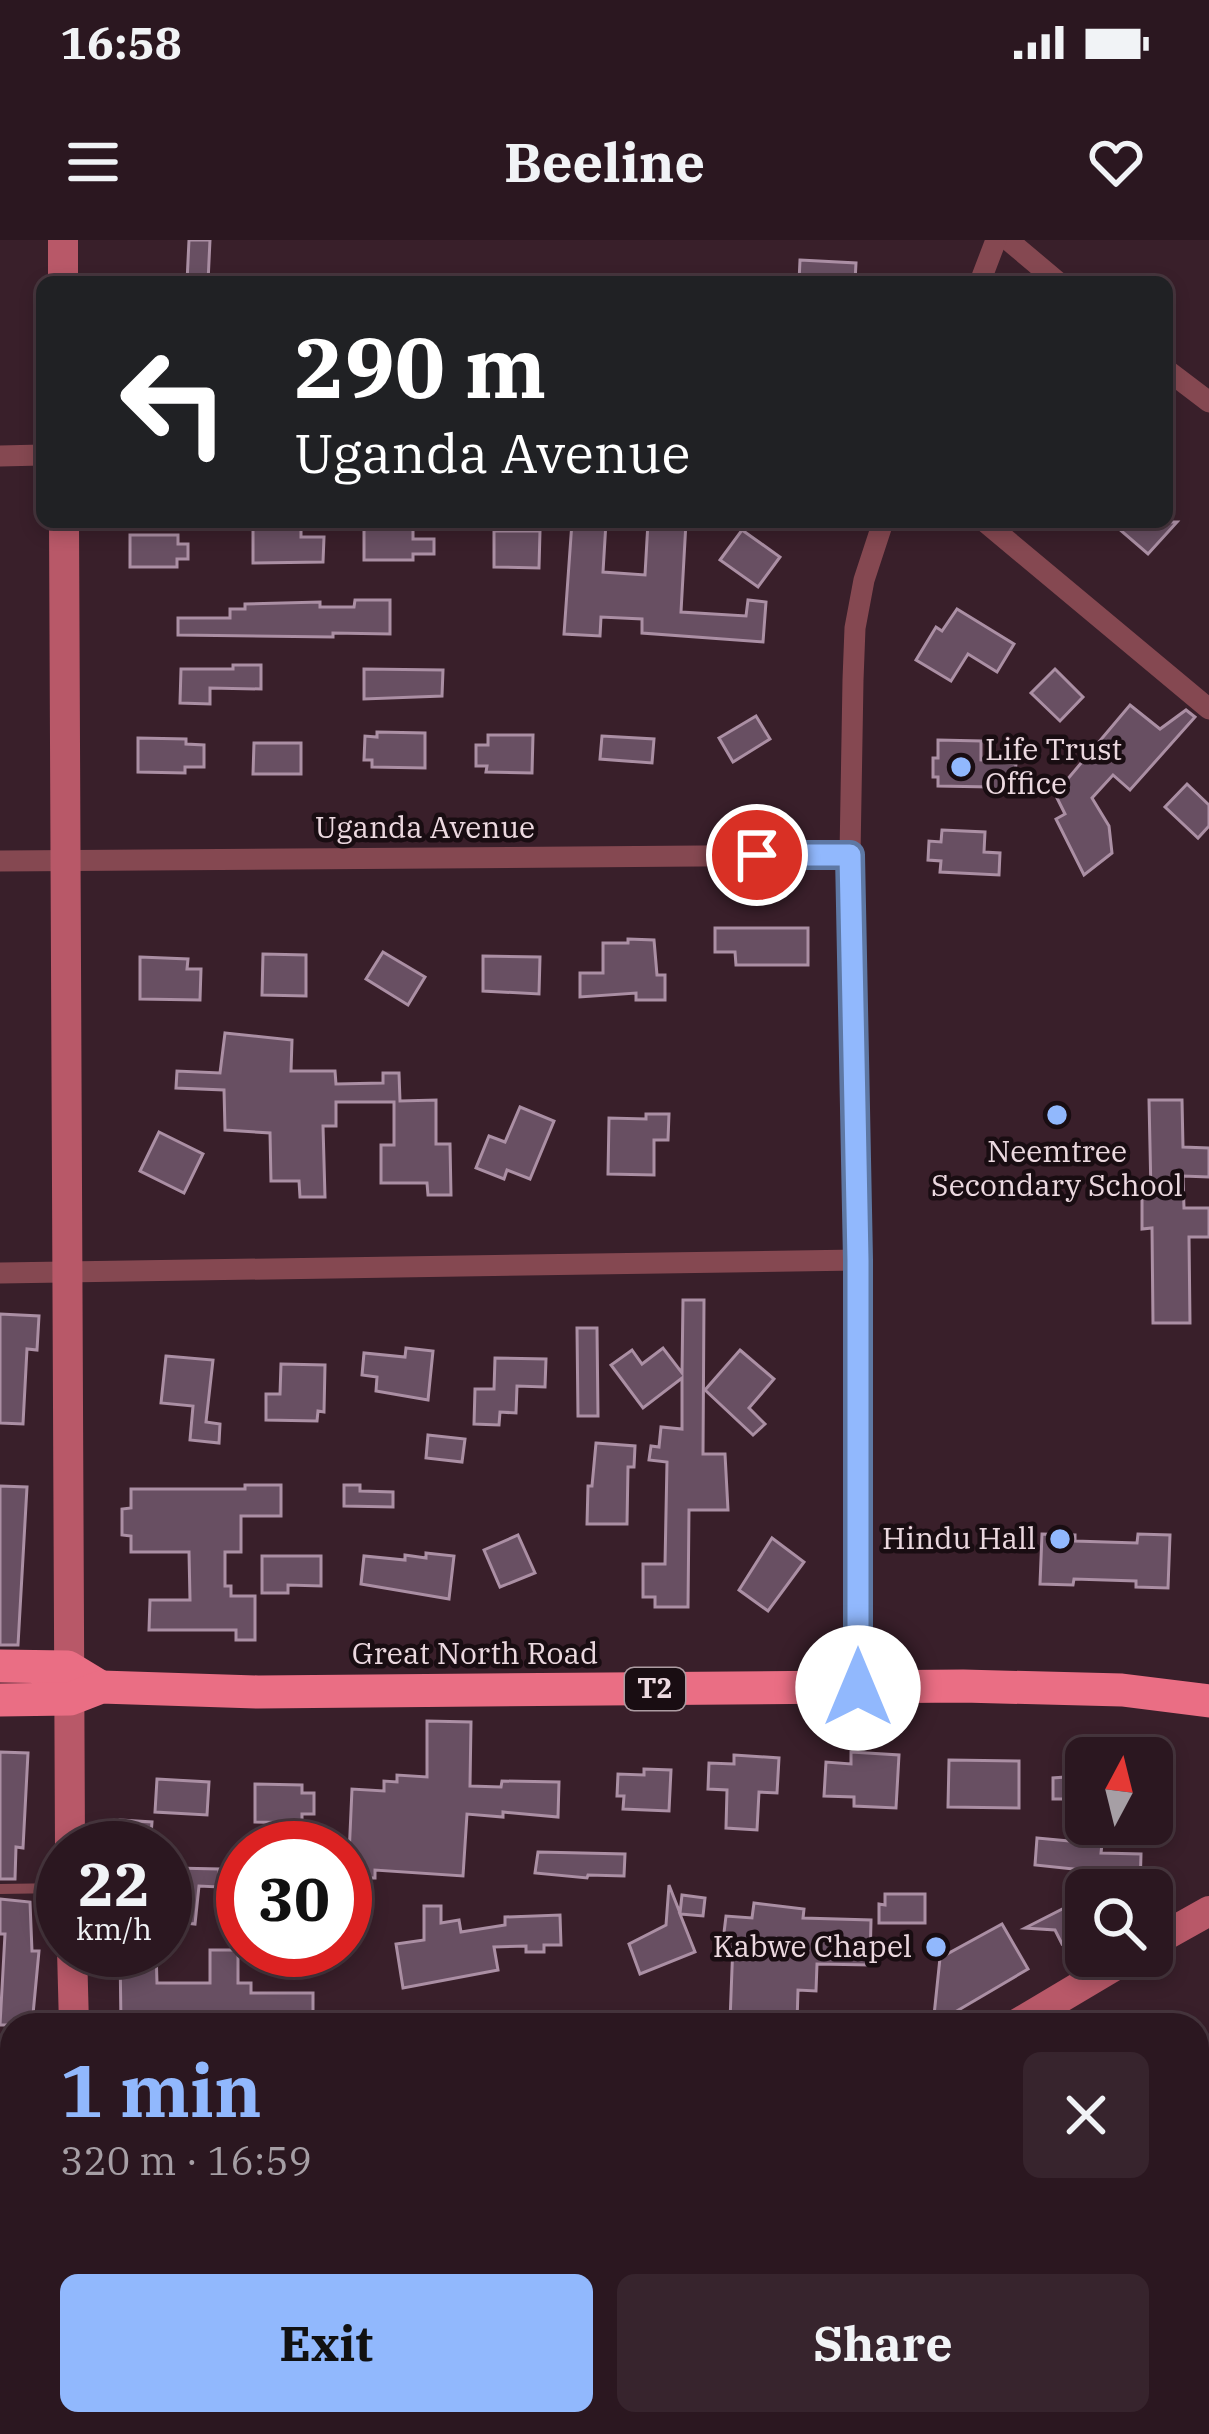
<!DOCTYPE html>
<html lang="en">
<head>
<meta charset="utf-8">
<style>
  :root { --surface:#2b1720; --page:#37242d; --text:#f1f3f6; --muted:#a69fa5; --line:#47363e; --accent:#91b8fd }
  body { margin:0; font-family:"IBM Plex Serif",serif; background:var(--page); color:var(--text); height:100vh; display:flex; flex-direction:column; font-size:45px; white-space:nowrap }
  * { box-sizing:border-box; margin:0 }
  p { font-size:39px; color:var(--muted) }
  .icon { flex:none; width:66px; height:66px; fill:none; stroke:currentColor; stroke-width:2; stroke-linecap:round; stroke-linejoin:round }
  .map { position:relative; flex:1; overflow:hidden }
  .details { position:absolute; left:0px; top:1773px; width:1209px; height:423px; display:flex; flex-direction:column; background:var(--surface); border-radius:36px 36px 0 0; box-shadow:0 6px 18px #0003,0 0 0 3px var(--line) }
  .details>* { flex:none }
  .top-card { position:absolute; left:36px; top:36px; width:1137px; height:252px; border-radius:18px; box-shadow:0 6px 18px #0003,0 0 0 3px var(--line); background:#202124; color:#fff; overflow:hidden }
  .needle { width:78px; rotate:7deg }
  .fabs { position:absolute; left:1065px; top:1497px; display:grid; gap:24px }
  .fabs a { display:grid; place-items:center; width:108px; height:108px; border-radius:18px; background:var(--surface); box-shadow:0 6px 18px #0003,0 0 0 3px var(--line); font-size:60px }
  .speed { position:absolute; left:36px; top:1581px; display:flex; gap:24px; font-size:60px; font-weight:700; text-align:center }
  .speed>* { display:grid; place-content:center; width:156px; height:156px; border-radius:50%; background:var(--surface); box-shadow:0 6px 18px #0003,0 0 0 3px var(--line); line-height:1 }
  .speed small { font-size:30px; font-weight:400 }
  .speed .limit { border:18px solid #d22; background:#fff; color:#111 }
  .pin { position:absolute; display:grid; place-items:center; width:102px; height:102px; color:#fff; margin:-51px; border:6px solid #fff; border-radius:50%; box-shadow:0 3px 12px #0007 }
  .me { position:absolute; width:132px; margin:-66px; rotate:0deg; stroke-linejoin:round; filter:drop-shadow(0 0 9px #0008) }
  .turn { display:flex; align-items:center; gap:42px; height:252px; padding:0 60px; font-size:54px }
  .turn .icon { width:156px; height:156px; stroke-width:2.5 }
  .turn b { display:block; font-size:84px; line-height:102px }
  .round { display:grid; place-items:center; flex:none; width:126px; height:126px; border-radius:18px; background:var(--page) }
  .headline { display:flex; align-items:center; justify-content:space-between; height:204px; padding:0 60px }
  h1 { font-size:72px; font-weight:700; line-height:90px; color:var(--accent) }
  .primary-button { display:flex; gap:24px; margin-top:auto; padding:24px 60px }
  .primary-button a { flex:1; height:138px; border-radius:18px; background:var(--accent); color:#111; font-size:48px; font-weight:700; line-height:138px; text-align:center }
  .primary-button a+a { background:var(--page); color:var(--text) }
  .status { display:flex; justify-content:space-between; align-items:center; height:84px; padding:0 60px; background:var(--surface); direction:ltr }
  .status svg { height:33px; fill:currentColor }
  header { display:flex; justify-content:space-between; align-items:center; height:156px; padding:0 60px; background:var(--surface); font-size:54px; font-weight:700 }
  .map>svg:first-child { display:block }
  .building { fill:#684f62; stroke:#ab8fa4; stroke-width:3 }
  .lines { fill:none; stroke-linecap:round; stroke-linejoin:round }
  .service { stroke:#854851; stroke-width:10 }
  .minor { stroke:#854851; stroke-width:21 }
  .secondary { stroke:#b85868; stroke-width:30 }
  .trunk { stroke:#ea6e84; stroke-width:33 }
  .route-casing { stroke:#5e78a4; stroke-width:30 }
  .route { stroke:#91b8fd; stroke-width:21 }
  .poi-dot { fill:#91b8fd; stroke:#190d12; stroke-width:4.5 }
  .labels { text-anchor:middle; stroke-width:9; stroke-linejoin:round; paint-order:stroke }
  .shield { fill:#190d12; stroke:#ad9ca2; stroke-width:3 }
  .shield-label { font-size:27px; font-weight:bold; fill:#ecd9e0 }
  .poi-label { font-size:30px; fill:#ecd9e0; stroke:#190d12; text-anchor:end }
  .street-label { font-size:30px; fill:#ecd9e0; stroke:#190d12 }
</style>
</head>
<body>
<div class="status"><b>16:58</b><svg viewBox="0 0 49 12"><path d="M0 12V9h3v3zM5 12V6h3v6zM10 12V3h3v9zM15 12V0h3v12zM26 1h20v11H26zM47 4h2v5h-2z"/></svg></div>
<header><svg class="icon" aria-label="menu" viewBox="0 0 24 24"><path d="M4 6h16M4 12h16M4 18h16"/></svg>Beeline<svg class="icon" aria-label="heart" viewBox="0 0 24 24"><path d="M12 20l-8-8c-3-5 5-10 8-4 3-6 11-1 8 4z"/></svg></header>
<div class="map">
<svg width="1209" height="2194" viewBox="0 0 1209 2194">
  <rect width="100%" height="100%" fill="#391f2a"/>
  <g class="building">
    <path d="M189,0H210L208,42H187Z"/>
    <path d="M800,20L856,23L855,42H799Z"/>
    <path d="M572,282H606L603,332L645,335L648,282H686L681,372L746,376L748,360L766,362L763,402L642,393V379L601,377L600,396L564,394Z"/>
    <path d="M1111,282H1177L1148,314Z"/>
    <path d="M364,285H413V299H434V314H413V320H364Z"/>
    <path d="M253,289H301V297H324L323,322L253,323Z"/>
    <path d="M742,290L780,317L758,347L720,320Z"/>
    <path d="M494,291H540L539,328L494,327Z"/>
    <path d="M130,295H178V304H188V319H177V327H130Z"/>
    <path d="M355,360H390V394L333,393V397L178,395V378H230V369H245V364L320,362V367H354Z"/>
    <path d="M957,369L1014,404L997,432L968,414L951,441L916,420L936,387L942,391Z"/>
    <path d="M233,425H261V449L210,448V464L180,463L181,429H233Z"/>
    <path d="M364,429L443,430L442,456L364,459Z"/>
    <path d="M1055,429L1083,457L1060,481L1031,453Z"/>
    <path d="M1130,465L1160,489L1186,470L1195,477L1130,550L1113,535L1092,558L1109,586L1112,613L1084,635L1056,579L1065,574L1055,554Z"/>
    <path d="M756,476L770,499L733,522L719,498Z"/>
    <path d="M377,492L425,493V528L372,527V520H364L365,496L377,497Z"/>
    <path d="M488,495H533L532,533L486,532L487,526H476V505H488Z"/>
    <path d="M602,496L654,499L652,523L600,519Z"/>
    <path d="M138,498L186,499V504L204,505V527H185V533L138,532Z"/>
    <path d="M938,500L981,501V520L1016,524L1013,552L991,550V547L938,546V537H933V518H938Z"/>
    <path d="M254,503H301V534H253Z"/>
    <path d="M1187,544L1209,565V586L1198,598L1165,567Z"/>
    <path d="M942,590L985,592L984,612L1000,613L999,635L940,632L941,621L928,620L929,601L941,602Z"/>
    <path d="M715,688H808V725H736L735,712H715Z"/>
    <path d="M628,699L654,700L657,735H665V760H636V753L580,757V733H603V703H628Z"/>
    <path d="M383,712L425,737L408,765L366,739Z"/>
    <path d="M263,714L306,715V756L262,755Z"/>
    <path d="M483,716L540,717L539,754L483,751Z"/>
    <path d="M140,717L188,719L187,729H201L200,760L140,759Z"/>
    <path d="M225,793L292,800L291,831H335L336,844L383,843V833H399L400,861L436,860V904H450L451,955H428L427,943H381V905H394V862H336V886H323L325,957H300L299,941H271L270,893L225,890L224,850L176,848L177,831L220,833Z"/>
    <path d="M1149,860H1182L1183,907L1209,908V937L1183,936L1184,968H1209V997H1189L1190,1083H1153L1152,988L1142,989V953H1151Z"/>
    <path d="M520,867L554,881L530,939L507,930L504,939L476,928L489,896L505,902Z"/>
    <path d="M646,874H669L668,900H654V935L608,934L609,878L646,879Z"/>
    <path d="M159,892L203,914L184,953L140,931Z"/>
    <path d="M683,1060H704L703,1214H725L728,1270H689L688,1367H655V1357H643V1324H665L667,1222L649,1220L651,1206L659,1207L661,1187L682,1189V1138L643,1168L611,1125L632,1110L642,1124L663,1108L682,1133Z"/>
    <path d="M0,1074L39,1076L37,1110L27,1109L23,1184L0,1183Z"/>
    <path d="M577,1088H597L598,1176H578Z"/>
    <path d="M406,1108L433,1111L428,1160L376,1151L377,1137L362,1135L364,1113L405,1117Z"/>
    <path d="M740,1110L774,1139L749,1168L765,1184L753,1195L705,1150Z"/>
    <path d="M166,1116L213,1120L206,1182L220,1184L219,1203L190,1200L193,1166L161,1163Z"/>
    <path d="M495,1118L546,1119L545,1147L517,1146L516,1173L500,1172L499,1185L474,1184L475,1149H494Z"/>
    <path d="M281,1124L325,1125L324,1172L318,1171L317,1181L266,1180V1154H280Z"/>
    <path d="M428,1195L465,1199L462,1222L426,1218Z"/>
    <path d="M596,1203L635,1206L634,1227H628L627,1284H587L588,1246H592Z"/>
    <path d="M245,1245H281V1276H241V1312H225V1346H231V1356H255V1400H236V1390H149L150,1360H190L189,1312H131V1296L122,1295V1269L131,1268V1249H245Z"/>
    <path d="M344,1245H360V1251L393,1252V1267L344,1266Z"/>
    <path d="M0,1246L27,1247L18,1405H0Z"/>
    <path d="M1042,1294L1075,1295V1301L1137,1303L1138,1294L1170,1295L1168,1348L1136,1347V1341L1074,1339L1073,1345L1040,1344Z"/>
    <path d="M518,1295L535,1333L500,1347L484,1310Z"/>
    <path d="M772,1298L804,1322L768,1371L739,1350Z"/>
    <path d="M426,1313L454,1316L449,1359L361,1344L364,1316L405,1320V1315L426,1318Z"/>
    <path d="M262,1316H321V1346L288,1345V1353H262Z"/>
    <path d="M427,1481L471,1482L470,1546L501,1547L502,1541L559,1542L558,1577L503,1572V1577L467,1574L463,1636L375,1630V1638H348L352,1549L384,1551V1541L397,1542V1535L427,1537Z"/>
    <path d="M0,1512L28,1513L23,1608L16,1607L15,1639H0Z"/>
    <path d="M851,1512L899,1515L896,1568L854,1566V1557L824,1556L826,1522L851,1524Z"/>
    <path d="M734,1515L779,1518L777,1553L759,1552L757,1590L726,1588L727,1550L708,1549L709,1523L734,1524Z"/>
    <path d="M949,1520L1019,1521V1568L948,1567Z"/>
    <path d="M1065,1527H1086V1559H1053V1538L1065,1537Z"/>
    <path d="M644,1529L671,1530L669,1571L623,1569L624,1556H617L618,1534L644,1535Z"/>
    <path d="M157,1539L209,1542L207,1575L155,1572Z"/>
    <path d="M255,1544L302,1545V1553H314V1574H302V1583L255,1582Z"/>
    <path d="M120,1580L152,1582L150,1608H118Z"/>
    <path d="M1037,1598L1102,1604L1101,1613L1141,1614L1140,1650H1122L1123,1638L1130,1635L1035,1625Z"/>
    <path d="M538,1612L625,1614L624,1636L588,1635L587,1638L535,1633Z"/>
    <path d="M174,1628L219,1629V1647L199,1646L195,1684L167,1681L169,1658H173Z"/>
    <path d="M669,1645L680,1673L682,1655L705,1658L703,1676L680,1674L695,1712L640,1734L629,1704L666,1685Z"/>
    <path d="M885,1654H925V1683H879V1664L885,1665Z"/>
    <path d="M1086,1657V1691L1062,1704L1055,1690L1025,1688Z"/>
    <path d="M0,1659L30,1662L32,1711H39L32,1785H0L5,1694H0Z"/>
    <path d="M754,1663L804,1669L803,1678L871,1680L870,1725L817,1724L816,1751L798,1750L797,1783L730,1781L733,1703L723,1701L726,1676L752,1678Z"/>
    <path d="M424,1666H441V1683L459,1680L461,1692L505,1685V1677L560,1675L561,1705H544V1712H526V1706L494,1707L498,1730L403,1748L396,1704L424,1700Z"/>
    <path d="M1002,1684L1028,1729L933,1785L940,1718Z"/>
    <path d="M120,1710H156L157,1743H210V1710H238V1743H251V1753H313V1774H267L266,1785H208L209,1774L157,1775V1785H121Z"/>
  </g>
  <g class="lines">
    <g class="service">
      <path d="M0,1649L63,1648"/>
      <path d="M1197,2003L1209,2001"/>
    </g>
    <g class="minor">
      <path d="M1008,0L1058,42"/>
      <path d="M980,42L996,0"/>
      <path d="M1167,130L1209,162"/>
      <path d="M0,216L42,215"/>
      <path d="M985,282L1209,469"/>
      <path d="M0,621L850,615"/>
      <path d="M0,1033L858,1020"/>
      <path d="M858,1447V1020L850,615L853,440L855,388L864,340L883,282"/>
      <path d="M952,2184V2194"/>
    </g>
    <g class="secondary">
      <path d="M63,0V42"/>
      <path d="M64,282L70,1608"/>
      <path d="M1152,1703L1209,1671"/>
      <path d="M72,1710L74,1785"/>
      <path d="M1015,1785L1131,1716"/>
      <path d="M0,1839H12"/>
    </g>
    <g class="trunk">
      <path d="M0,1426L68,1427L101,1447"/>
      <path d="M0,1460L70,1459L101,1447L258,1452L963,1446L1122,1450L1209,1461"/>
    </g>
  </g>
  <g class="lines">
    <g class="route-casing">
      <path id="route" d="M757,615H850L858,1020V1448"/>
    </g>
    <use href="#route" class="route"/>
  </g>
  <g class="poi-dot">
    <circle cx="961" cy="527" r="12"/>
    <circle cx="1057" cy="875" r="12"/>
    <circle cx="1060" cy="1299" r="12"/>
    <circle cx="936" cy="1707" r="12"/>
  </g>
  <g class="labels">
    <rect class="shield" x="625" y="1428" width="60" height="42" rx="9"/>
    <g class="shield-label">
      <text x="655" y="1458">T2</text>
    </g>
    <g class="poi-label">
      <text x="985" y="520" text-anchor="start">Life Trust<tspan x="985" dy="34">Office</tspan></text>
      <text x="1057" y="922" text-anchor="middle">Neemtree<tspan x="1057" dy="34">Secondary School</tspan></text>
      <text x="1036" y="1309">Hindu Hall</text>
      <text x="912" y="1717">Kabwe Chapel</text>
    </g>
    <g class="street-label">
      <text x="425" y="598">Uganda Avenue</text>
      <text x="475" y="1424">Great North Road</text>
    </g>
  </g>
</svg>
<div class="fabs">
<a><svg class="needle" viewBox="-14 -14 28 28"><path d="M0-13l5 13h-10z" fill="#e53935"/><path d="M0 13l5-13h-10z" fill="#a69fa5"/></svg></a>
<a><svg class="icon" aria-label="search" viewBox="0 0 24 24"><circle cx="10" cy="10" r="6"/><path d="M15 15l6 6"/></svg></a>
</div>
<div class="speed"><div>22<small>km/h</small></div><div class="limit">30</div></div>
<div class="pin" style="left:757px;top:615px;background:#d93025"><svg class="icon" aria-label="arrive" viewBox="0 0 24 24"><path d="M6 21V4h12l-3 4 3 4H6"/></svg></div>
<svg class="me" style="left:858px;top:1448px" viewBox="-20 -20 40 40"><circle r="19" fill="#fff"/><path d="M0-13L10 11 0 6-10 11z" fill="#91b8fd"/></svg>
<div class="top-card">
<div class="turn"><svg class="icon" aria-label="left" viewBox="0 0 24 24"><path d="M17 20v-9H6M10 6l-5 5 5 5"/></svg><div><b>290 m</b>Uganda Avenue</div></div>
</div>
<section class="details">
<div class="headline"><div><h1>1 min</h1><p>320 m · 16:59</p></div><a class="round"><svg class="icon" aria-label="close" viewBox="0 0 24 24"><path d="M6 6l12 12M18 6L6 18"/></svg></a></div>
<div class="primary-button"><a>Exit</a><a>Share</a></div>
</section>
</div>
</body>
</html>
